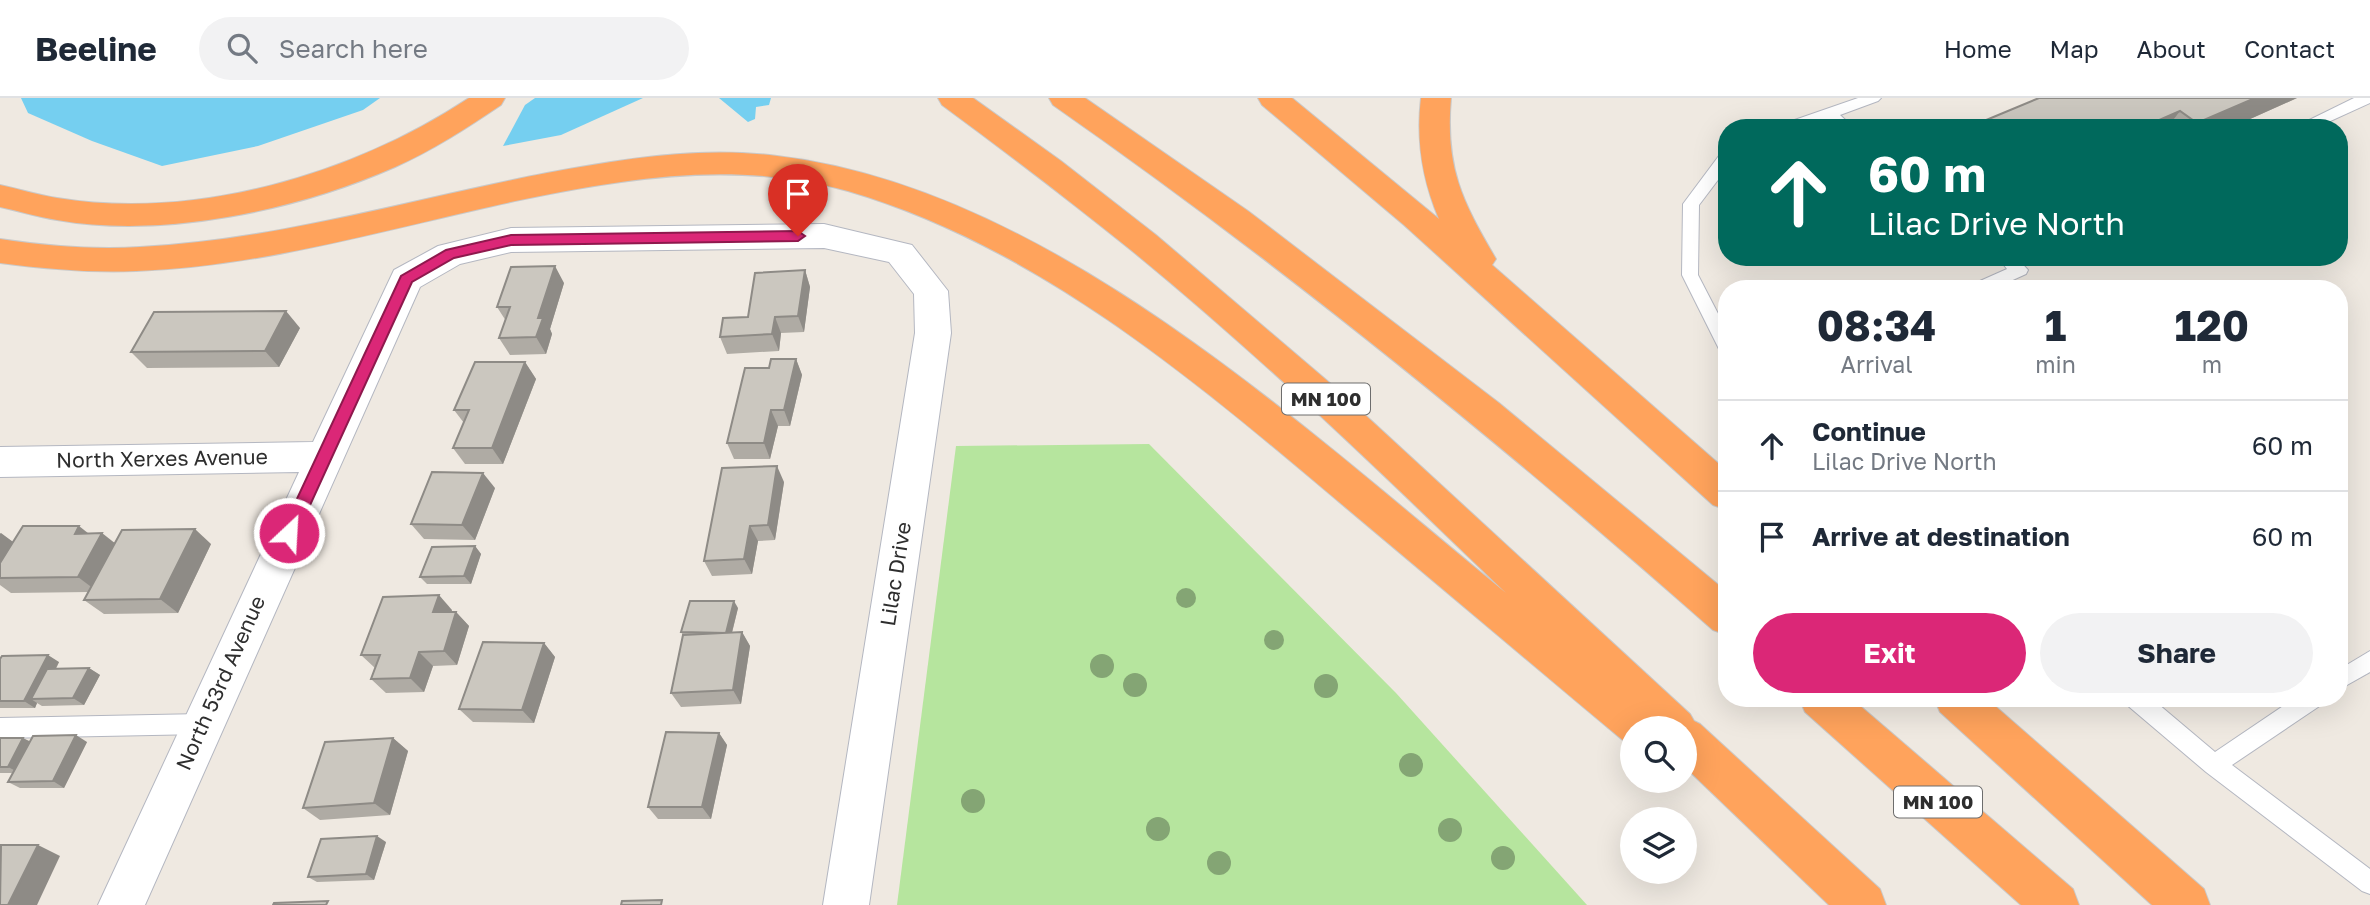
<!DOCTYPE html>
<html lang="en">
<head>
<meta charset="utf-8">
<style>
  :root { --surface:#fff; --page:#f2f2f3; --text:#1f2937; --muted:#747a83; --line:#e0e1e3; --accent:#db2777 }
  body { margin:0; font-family:"Golos Text",sans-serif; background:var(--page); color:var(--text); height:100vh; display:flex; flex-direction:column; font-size:26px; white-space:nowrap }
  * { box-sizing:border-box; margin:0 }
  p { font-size:23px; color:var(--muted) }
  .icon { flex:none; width:38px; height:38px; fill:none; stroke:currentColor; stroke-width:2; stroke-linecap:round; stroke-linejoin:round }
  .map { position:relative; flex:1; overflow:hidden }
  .details { position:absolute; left:1718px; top:182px; width:630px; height:427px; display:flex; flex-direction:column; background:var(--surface); border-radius:28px; box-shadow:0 7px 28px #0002 }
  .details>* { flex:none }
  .top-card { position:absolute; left:1718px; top:21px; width:630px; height:147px; border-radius:28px; box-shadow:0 7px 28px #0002; background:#00695c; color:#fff; overflow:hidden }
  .controls { position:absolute; left:1620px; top:618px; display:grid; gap:14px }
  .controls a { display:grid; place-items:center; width:77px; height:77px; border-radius:50%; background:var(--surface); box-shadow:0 7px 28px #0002; font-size:35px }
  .pin { position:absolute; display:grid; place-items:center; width:60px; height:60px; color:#fff; margin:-72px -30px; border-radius:50% 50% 50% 0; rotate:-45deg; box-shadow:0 0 7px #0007 }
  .pin .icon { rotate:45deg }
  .me { position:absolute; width:77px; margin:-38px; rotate:25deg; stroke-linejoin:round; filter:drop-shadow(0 0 5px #0008) }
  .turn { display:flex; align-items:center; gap:24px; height:147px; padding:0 35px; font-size:32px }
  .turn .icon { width:91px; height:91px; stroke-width:2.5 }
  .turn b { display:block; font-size:49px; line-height:60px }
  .eta { display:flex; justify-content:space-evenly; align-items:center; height:119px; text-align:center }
  .eta b { font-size:42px; font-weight:700; line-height:49px }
  .cta { display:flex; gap:14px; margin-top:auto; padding:14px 35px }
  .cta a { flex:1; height:80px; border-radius:42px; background:var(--accent); color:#fff; font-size:28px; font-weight:700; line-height:80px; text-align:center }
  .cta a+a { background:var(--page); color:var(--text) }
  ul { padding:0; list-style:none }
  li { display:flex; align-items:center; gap:21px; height:91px; padding:0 35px; border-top:2px solid var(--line) }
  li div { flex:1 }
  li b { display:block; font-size:26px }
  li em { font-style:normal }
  header { display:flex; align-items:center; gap:42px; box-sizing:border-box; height:98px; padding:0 35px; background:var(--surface); border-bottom:2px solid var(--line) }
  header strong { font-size:33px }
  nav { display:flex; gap:38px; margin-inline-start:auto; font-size:24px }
  .search { width:490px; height:63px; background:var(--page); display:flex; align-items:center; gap:18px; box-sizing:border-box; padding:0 24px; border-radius:38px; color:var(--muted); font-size:26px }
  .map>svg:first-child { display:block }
  .green { fill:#b6e59e }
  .water { fill:#75cff0 }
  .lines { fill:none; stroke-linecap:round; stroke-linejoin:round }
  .service-casing { stroke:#b4b7c1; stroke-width:2 }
  .minor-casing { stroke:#b4b7c1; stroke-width:2 }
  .motorway-casing { stroke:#c9c9c9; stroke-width:2 }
  .service { fill:#fff; fill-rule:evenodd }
  .minor { fill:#fff; fill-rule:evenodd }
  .motorway { fill:#ffa35c; fill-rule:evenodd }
  .tree { fill:#84a574 }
  .wall { fill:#afaba4 }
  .shaded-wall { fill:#8e8b86 }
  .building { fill:#cbc7bf; stroke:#8e8b86; stroke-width:2 }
  .route { fill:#db2777; stroke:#8e194d; stroke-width:2 }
  .labels { text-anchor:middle; stroke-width:6; stroke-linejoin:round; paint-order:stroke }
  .shield { fill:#fff; stroke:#6d6d6d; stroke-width:2 }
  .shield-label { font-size:19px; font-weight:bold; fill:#2e2e2e }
  .street-label { font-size:21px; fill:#2e2e2e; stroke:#fff }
</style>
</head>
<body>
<header>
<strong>Beeline</strong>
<div class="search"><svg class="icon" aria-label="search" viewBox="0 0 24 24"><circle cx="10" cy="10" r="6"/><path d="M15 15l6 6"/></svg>Search here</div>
<nav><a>Home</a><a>Map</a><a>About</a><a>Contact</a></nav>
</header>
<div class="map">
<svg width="2370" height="807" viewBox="0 0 2370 807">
  <rect width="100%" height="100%" fill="#efe9e1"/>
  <path class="green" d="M1149,346L1396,595L1587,807H897L956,348Z"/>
  <g class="water">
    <path d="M21,0H380L363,12L258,48L162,68L92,43L28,15Z"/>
    <path d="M535,0H643L561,37L503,48L525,7Z"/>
    <path d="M719,0H771L769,7L756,9L755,21L748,24Z"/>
  </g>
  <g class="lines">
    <g class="service-casing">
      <g id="service">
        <path d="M1858,0H1881L1878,3L1840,17L1854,30H1836L1827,22L1804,30H1780L1783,26Z"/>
        <path d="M2354,0H2370V5L2315,30H2293Z"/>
        <path d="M1727,54V70L1699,107L1698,177L1727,233V257L1721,255L1682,177L1683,106L1721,55Z"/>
        <path d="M2001,159H2016L2028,172L2026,176L1993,191H1969L1971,187L2007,171L2000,162Z"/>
        <path d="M2370,553V574L2340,591V571Z"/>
        <path d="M2124,600H2151L2215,654L2295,600H2324L2321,607L2232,667L2370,771V796L2362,793L2206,674L2127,607Z"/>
        <path d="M203,616L211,619L214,626L211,633L203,636L0,640V620Z"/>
      </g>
    </g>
    <g class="minor-casing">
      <path id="minor" d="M824,126L912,147L948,193L951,235L869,807H823L915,235L914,196L889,164L824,150L511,154L460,166L420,189L145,807H98L299,374L0,379V349L313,344L394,172L438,148L511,130Z"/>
    </g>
    <g class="motorway-casing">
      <g id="motorway">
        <path d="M469,0H505L501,7C467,30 433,52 395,69C297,112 164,141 57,122C38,119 19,113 0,109V87C19,91 38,97 57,100C196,123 354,76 469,0Z"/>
        <path d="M938,0H973L1061,63L1156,137L1338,292L1690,616L1694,623L1700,626L1880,791L1886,807H1829L1685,669V630H1633V647L1625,644C1529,564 1434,483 1338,403C1191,279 1036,148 848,93C774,72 696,73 621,84C459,106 301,167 136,173C90,175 46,171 0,165V141C47,148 93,152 140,149C278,142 412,101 547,75C622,61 700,48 777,58C1049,90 1301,328 1506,495C1384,377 1262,259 1131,152C1069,102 1006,54 942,7Z"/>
        <path d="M1049,0H1085L1248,113L1499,305L1727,494V537L1713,532C1501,345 1284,168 1053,7Z"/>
        <path d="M1258,0H1292L1439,121C1422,81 1416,43 1421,0H1451C1445,70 1462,103 1496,161L1492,167L1727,373V412L1713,407L1404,127L1262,7Z"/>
        <path d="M1799,600H1851L2073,791L2079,807H2021L1805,614Z"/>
        <path d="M1934,600H1986L2204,791L2210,807H2152L1940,614Z"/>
      </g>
    </g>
    <use href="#service" class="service"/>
    <use href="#minor" class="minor"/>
    <use href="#motorway" class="motorway"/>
  </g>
  <g class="tree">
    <circle cx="1186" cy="500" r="10"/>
    <circle cx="1274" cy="542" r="10"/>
    <circle cx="1102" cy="568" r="12"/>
    <circle cx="1135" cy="587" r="12"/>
    <circle cx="1326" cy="588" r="12"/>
    <circle cx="1411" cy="667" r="12"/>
    <circle cx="973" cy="703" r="12"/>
    <circle cx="1158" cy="731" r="12"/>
    <circle cx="1450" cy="732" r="12"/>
    <circle cx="1503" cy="760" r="12"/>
    <circle cx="1219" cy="765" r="12"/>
  </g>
  <g class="wall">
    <path d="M2297,0L2230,30H1967Z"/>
    <path d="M805,172L810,189L804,234L781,235L779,253L727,256L720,239L748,219Z"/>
    <path d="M564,185L550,231L552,236L546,256L510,257L499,240L506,223L497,209Z"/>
    <path d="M300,230L279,269L147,270L131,254Z"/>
    <path d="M796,261L802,277L790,328H778L770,361H734L727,345Z"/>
    <path d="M525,264L536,281L503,366H465L453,350L464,325L454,312Z"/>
    <path d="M784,384L775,442L758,443L752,476L712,478L704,463Z"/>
    <path d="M495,390L475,442L424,441L411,426Z"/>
    <path d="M0,435L13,444L89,435L115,445L211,446L178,515L104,516L84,502L89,494L11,495L0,487Z"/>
    <path d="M475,448L481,456L471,486H427L420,479Z"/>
    <path d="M738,510L732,535L742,534L750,548L741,606L681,609L671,595L683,537L681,534Z"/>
    <path d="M452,512V514H456L469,528L457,567L433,568L424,594L386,595L371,581L375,570L361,557Z"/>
    <path d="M544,545L555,559L534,625L473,624L459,611Z"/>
    <path d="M0,561L59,564L56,571L89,570L100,577L84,607L42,608L37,605L35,610H0Z"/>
    <path d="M719,635L727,647L711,721H658L648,709Z"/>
    <path d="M0,640L30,643L87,644L64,690H20L8,684L12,675H0Z"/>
    <path d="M393,640L408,653L390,717L320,722L303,710Z"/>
    <path d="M386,744L374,782L317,784L308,779Z"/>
  </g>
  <g class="shaded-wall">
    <path d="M2255,0H2297L2230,30H2194L2197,25Z"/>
    <path d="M2180,13L2167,30H2141Z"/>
    <path d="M555,168L564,185L550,231L552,236L546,256L536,239L538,220Z"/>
    <path d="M805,172L810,189L804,234L798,218Z"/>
    <path d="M286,213L300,230L279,269L265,253Z"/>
    <path d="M775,219L781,235L779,253L772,236Z"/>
    <path d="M796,261L802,277L790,328L784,312Z"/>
    <path d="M525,264L536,281L503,366L492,350Z"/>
    <path d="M771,312L778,328L770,361L764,345Z"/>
    <path d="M777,368L784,384L775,442L768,427Z"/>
    <path d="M483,375L495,390L475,442L462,427Z"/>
    <path d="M79,428L98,443L75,436Z"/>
    <path d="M750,428L758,443L752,476L744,461Z"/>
    <path d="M195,431L211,446L178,515L160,501Z"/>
    <path d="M1,435L21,450L0,480V436Z"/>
    <path d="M102,435L121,450L98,494L78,479Z"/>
    <path d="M475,448L481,456L471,486L464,478Z"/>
    <path d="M439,497L452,512L446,529L433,514Z"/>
    <path d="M734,503L738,510L730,542L726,535Z"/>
    <path d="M456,514L469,528L457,567L444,553Z"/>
    <path d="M742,534L750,548L741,606L733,592Z"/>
    <path d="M544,545L555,559L534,625L522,612Z"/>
    <path d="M419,554L433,568L424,594L410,580Z"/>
    <path d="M48,557L59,564L40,601H31L37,605L35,610L24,603Z"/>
    <path d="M89,570L100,577L84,607L73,600Z"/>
    <path d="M719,635L727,647L711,721L702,709Z"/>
    <path d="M76,637L87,644L64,690L53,683Z"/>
    <path d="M23,640L35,646L20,675L8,669Z"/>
    <path d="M393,640L408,653L390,717L374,705Z"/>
    <path d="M377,738L386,744L374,782L366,776Z"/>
    <path d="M38,747L60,758L37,807H8Z"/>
  </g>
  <g class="building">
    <path d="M2039,0H2255L2197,25L2180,13L2141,30H1967Z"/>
    <path d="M555,168L538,220H543L536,239L499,240L510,209H497L511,169Z"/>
    <path d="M805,172L798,218L775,219L772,236L720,239L723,220L748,219L755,175Z"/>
    <path d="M286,213L265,253L131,254L154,214Z"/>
    <path d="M771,261H796L784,312H771L764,345H727L745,270H769Z"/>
    <path d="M475,264H525L492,350H453L469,312H454Z"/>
    <path d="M777,368L768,427L750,428L744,461L704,463L722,370Z"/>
    <path d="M432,374L483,375L462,427L411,426Z"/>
    <path d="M23,428H79L75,436L102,435L78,479L0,480V465Z"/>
    <path d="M195,431L160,501L84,502L122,432Z"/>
    <path d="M475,448L464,478L420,479L432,449Z"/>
    <path d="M439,497L433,514H456L444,553L419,554L410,580L371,581L380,557H361L383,499Z"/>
    <path d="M690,503H734L726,535L681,534Z"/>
    <path d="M742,534L733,592L671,595L683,537Z"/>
    <path d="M483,544L544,545L522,612L459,611Z"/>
    <path d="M48,557L24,603H0V561L2,558Z"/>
    <path d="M89,570L73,600L31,601L47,571Z"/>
    <path d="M666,634L719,635L702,709H648Z"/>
    <path d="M76,637L53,683L8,684L33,638Z"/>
    <path d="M0,640H23L8,669H0Z"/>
    <path d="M393,640L374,705L303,710L325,644Z"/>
    <path d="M377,738L366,776L308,779L321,741Z"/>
    <path d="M1,747H38L8,807H0Z"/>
    <path d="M662,802L661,807H621L622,803Z"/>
    <path d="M328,803L326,807H273L274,805Z"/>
  </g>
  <path class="route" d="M798,133L805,138L798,143L511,147L454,160L412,184L295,440H283L281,435L401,178L446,152L511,137Z"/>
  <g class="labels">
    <g class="shield">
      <rect x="1282" y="285.5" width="88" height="31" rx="5"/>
      <rect x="1894" y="688.5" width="88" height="31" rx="5"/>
    </g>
    <g class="shield-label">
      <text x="1326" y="308">MN 100</text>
      <text x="1938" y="711">MN 100</text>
    </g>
    <g class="street-label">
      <text transform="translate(162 361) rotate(-1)" y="7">North Xerxes Avenue</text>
      <text transform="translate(896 476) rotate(-81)" y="7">Lilac Drive</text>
      <text transform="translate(221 585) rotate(-66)" y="7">North 53rd Avenue</text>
    </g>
  </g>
</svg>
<div class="controls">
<a><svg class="icon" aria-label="search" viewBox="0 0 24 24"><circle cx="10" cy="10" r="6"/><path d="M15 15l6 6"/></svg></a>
<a><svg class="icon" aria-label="layers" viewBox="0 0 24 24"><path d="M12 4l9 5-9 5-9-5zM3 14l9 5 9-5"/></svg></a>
</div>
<div class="pin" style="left:798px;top:138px;background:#d93025"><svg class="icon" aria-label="arrive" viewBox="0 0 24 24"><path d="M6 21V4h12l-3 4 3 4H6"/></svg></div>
<svg class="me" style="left:289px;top:435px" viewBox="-20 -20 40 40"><circle r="17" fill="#db2777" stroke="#fff" stroke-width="3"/><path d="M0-11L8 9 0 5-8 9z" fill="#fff"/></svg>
<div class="top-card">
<div class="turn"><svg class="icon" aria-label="ahead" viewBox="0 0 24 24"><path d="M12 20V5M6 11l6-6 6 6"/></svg><div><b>60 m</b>Lilac Drive North</div></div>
</div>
<section class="details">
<div class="eta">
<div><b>08:34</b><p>Arrival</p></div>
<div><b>1</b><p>min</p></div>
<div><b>120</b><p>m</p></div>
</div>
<ul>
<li><svg class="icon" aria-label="ahead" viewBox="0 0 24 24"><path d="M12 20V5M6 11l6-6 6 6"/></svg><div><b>Continue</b><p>Lilac Drive North</p></div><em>60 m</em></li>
<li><svg class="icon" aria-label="arrive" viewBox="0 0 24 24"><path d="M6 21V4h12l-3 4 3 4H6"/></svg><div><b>Arrive at destination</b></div><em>60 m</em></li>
</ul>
<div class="cta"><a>Exit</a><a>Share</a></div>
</section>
</div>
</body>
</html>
